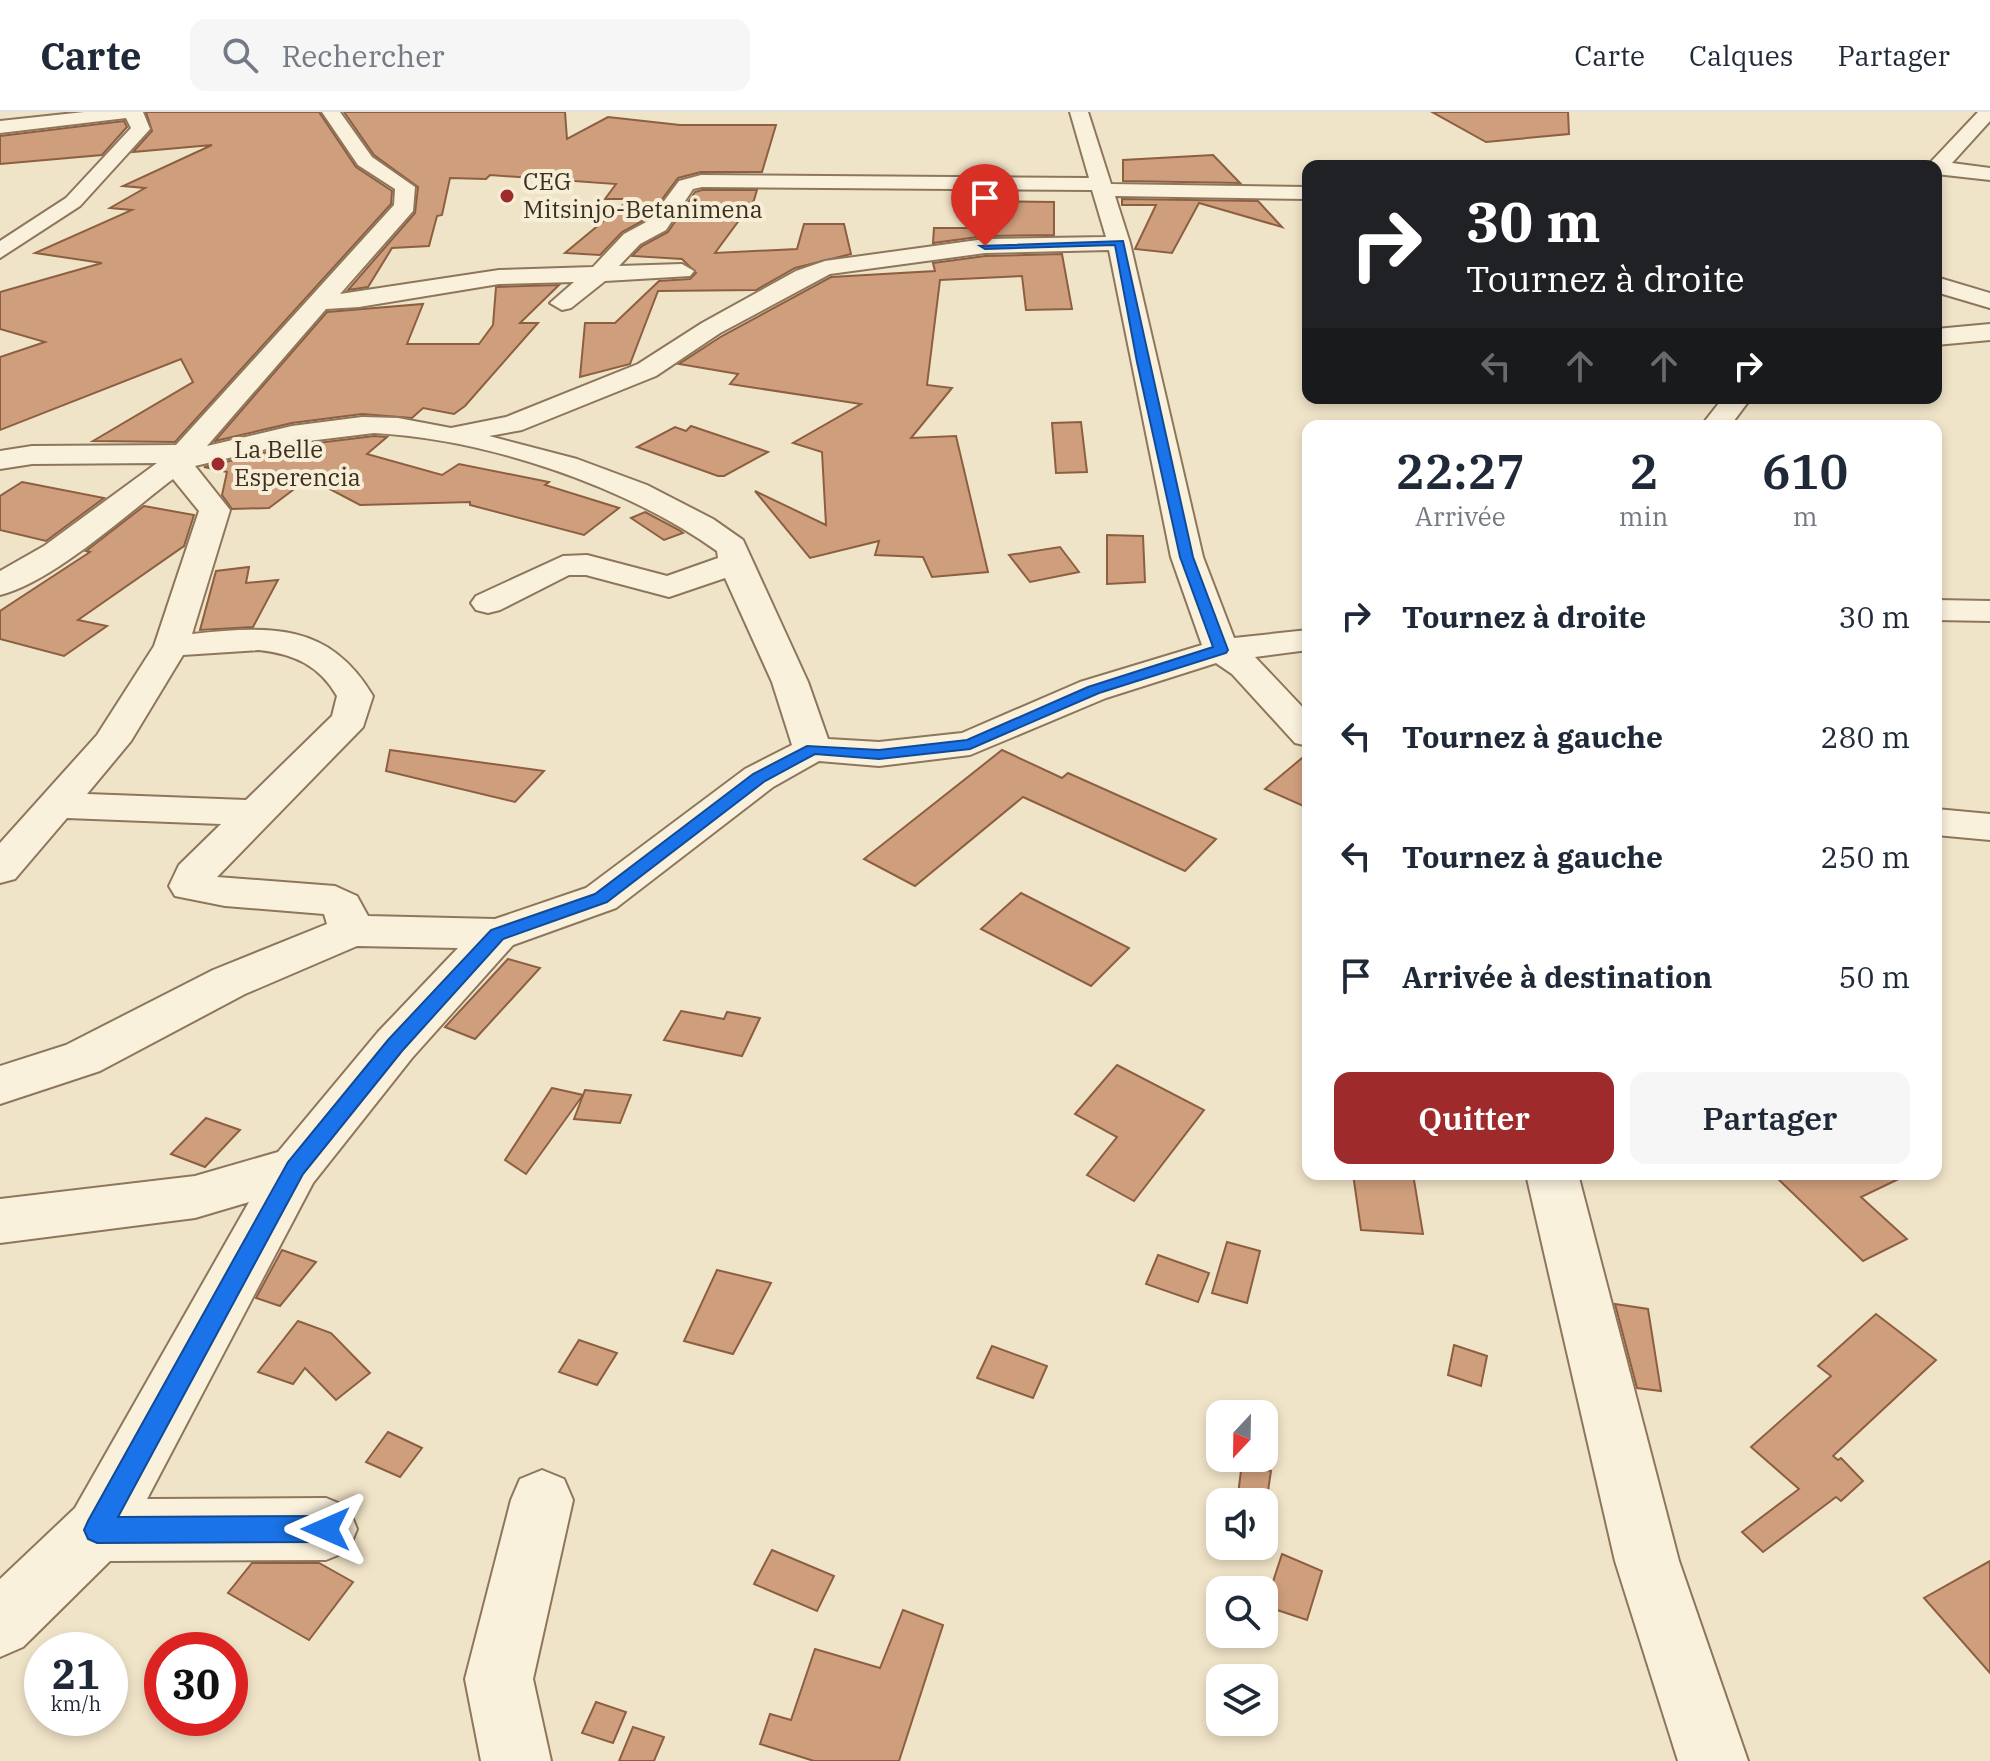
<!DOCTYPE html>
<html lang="fr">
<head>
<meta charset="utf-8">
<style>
  :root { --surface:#fff; --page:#f6f6f7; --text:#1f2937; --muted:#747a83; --line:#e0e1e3; --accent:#9e2a2b }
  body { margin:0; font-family:"IBM Plex Serif",serif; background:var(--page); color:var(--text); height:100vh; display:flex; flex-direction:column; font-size:30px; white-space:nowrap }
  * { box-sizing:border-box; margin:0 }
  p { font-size:26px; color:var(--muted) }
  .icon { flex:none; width:44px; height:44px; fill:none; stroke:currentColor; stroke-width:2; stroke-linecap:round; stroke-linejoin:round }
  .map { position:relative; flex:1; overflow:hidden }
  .drawer { position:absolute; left:1302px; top:308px; width:640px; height:760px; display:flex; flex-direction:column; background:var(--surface); border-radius:16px; box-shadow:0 4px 12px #0003 }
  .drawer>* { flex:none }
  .guide { position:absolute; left:1302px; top:48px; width:640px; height:244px; border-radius:16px; box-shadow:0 4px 12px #0003; background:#202124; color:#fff; overflow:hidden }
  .needle { width:52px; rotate:202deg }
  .fabs { position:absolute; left:1206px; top:1288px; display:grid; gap:16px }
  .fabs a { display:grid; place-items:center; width:72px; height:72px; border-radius:16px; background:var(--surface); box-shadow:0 4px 12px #0003; font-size:40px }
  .speed { position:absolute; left:24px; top:1520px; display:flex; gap:16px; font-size:40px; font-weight:700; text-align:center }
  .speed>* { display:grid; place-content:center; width:104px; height:104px; border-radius:50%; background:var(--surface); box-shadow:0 4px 12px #0003; line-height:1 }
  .speed small { font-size:20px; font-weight:400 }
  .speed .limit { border:12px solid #d22; background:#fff; color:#111 }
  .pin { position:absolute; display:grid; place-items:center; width:68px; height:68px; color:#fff; margin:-82px -34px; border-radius:50% 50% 50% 0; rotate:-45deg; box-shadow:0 0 8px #0007 }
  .pin .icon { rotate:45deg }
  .me { position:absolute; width:88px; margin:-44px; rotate:270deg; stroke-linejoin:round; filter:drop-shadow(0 0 6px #0008) }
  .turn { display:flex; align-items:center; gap:28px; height:168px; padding:0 32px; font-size:36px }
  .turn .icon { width:104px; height:104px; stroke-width:2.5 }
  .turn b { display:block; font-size:56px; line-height:68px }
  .lanes { display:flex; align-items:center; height:76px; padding:0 32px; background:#0003; justify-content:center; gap:40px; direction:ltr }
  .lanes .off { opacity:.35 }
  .eta { display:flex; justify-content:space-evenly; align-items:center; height:136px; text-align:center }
  .eta b { font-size:48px; font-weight:600; line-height:56px }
  .cta { display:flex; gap:16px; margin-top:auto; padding:16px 32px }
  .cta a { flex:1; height:92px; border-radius:16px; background:var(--accent); color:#fff; font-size:32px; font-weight:600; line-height:92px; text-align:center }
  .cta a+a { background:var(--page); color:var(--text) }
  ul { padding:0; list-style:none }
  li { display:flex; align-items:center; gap:24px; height:120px; padding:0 32px }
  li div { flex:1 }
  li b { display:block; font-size:30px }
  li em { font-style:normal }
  header { display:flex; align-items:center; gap:48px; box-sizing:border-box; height:112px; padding:0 40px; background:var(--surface); border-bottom:2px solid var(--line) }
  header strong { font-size:38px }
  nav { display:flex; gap:44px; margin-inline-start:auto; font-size:28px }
  .search { width:560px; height:72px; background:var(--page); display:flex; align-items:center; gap:20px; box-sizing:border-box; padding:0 28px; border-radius:16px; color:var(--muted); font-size:30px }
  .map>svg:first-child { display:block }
  .building { fill:#cf9f7d; stroke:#8d5f41; stroke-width:2 }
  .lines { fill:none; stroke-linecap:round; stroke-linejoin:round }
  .minor-casing { stroke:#8d765c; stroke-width:4 }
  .minor { fill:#faf1dc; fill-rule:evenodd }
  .route { fill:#1a73e8; stroke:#114b97; stroke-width:2 }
  .poi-dot { fill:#9e2a2b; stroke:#f7eed8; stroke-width:3 }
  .labels { text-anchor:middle; stroke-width:8; stroke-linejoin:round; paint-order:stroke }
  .far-poi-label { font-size:24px; fill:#3d2e20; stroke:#f7eed8; text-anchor:start }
</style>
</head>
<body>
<header>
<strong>Carte</strong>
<div class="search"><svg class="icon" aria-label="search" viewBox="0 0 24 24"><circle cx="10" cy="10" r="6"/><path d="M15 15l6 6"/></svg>Rechercher</div>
<nav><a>Carte</a><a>Calques</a><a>Partager</a></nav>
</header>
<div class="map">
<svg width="1990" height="1649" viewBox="0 0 1990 1649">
  <rect width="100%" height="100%" fill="#f0e4c8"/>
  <g class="building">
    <path d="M146,0H319L356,55L392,79L391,92L175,330L93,329L193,270L181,247L0,318V245L45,230L0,217V180L102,151L35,141L132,98L110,96L145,76L123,74L212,33L133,40L152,19Z"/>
    <path d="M344,0H565L567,27L608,5L680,13H776L762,60H701L678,66L648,106L622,120L600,143L565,141L630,87H605L616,72L490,63L486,67L450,66L442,103L437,104L429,134L392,136L368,175L348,178L415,101L418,75L374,43Z"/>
    <path d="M1432,0H1568L1569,22L1486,30Z"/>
    <path d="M124,9L127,15L102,43L0,52V24Z"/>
    <path d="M1213,43L1240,71L1123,69V48Z"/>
    <path d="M702,78H757L754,88L715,141L797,137L804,112H844L851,142L795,156L756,178L658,179L630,252L580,265L585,211H615L659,169L690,167L696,161L682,147L632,144L642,134L668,120L695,80Z"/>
    <path d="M1122,87L1258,89L1282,115L1199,91L1172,141L1135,137L1156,93H1122Z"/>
    <path d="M974,89L1054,90V123L985,124L933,131L934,116H974Z"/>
    <path d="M1062,142L1072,197L1026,198L1022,164L940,168L927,273L952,276L911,326L956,324L988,460L932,465L923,445L875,443L879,429L810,446L755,379L826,413L822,340L793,331L861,292L730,272L738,262L679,252L722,224L831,165L935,159L933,151L985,144Z"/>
    <path d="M559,173L520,211H538L465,294L454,302L423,296L412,306L362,302L292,311L215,329L327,200L423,192L407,232H479L493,213L496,175Z"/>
    <path d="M1081,310L1087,360L1056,361L1052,311Z"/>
    <path d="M691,314L768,340L724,364H718L637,335L675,315L686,319Z"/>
    <path d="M374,324L387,325L367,342L442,363L459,352L549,370L545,373L619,396L584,423L470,393V390L360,393L309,366L269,396L232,397L222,383L227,360L204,355L293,334Z"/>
    <path d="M22,370L104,386L46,429L0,418V384Z"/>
    <path d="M144,394L194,403L184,434L78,508L107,514L64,544L0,527V499L90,440L86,439Z"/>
    <path d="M645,400L679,418L683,421L664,428L631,406Z"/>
    <path d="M1107,423L1143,424L1145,470L1107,472Z"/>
    <path d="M1060,435L1079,460L1030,470L1009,443Z"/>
    <path d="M249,455L246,471L278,468L253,515L200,518L216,459Z"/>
    <path d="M390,638L544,659L515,690L386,659Z"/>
    <path d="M1002,638L1062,666L1068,661L1216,727L1185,759L1023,685L915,774L864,747Z"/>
    <path d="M1308,641V696L1265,677Z"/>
    <path d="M1021,781L1129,836L1091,874L981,817Z"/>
    <path d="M508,847L540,856L475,927L445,915Z"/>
    <path d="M681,899L724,907L727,900L760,906L742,944L664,928Z"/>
    <path d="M1117,953L1204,998L1134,1089L1087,1063L1117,1025L1075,1002Z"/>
    <path d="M552,976L583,983L526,1062L505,1048Z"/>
    <path d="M585,978L631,983L620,1011L574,1007Z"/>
    <path d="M206,1006L240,1018L205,1055L171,1042Z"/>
    <path d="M1353,1062H1413L1423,1122L1361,1118Z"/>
    <path d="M1773,1062H1909L1861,1085L1907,1127L1863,1149Z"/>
    <path d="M1227,1130L1260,1139L1247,1191L1212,1181Z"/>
    <path d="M282,1138L316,1150L280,1194L256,1186Z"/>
    <path d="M1158,1143L1209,1161L1198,1190L1146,1172Z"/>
    <path d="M717,1158L771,1171L733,1242L684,1229Z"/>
    <path d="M1615,1192L1648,1197L1661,1279L1637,1276Z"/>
    <path d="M1876,1202L1936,1248L1833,1344L1838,1348L1841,1346L1863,1369L1841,1389L1836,1385L1763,1440L1742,1420L1799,1377L1751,1335L1831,1264L1818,1254Z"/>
    <path d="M298,1209L331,1221L370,1261L336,1288L305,1256L293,1272L258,1260Z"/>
    <path d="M579,1228L617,1241L597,1273L559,1260Z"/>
    <path d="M1454,1233L1487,1244L1481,1274L1448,1263Z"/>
    <path d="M992,1234L1047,1254L1033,1286L977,1266Z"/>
    <path d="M388,1320L422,1336L400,1365L366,1350Z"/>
    <path d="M1242,1351L1271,1359L1265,1399L1264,1390H1237Z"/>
    <path d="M772,1438L834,1464L817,1499L754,1472Z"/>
    <path d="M1282,1442L1322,1459L1307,1508L1265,1494Z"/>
    <path d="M1990,1449V1561L1924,1486Z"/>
    <path d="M252,1451H319L353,1470L309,1528L228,1481Z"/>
    <path d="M903,1498L943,1513L899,1649H814L760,1632L770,1602L791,1608L815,1537L880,1556Z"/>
    <path d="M596,1590L626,1600L613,1631L582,1621Z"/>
    <path d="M633,1615L664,1625L654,1649H619Z"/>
  </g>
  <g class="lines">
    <g class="minor-casing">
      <g id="minor">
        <path d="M84,0H143L150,17L80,94L0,146V129L66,86L131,16L126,6L0,21V9Z"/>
        <path d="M322,0H340L372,45L415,75L413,99L340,182L499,158L593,155L624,122L650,108L679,69L701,63L1089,66L1070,0H1088L1111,72L1308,75V87L1115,84L1130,131L1203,445L1234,526L1308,518V538L1255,545L1308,601V634L1295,631L1232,562L1216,551L1106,586L970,643L879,654L819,649L773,675L616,796L513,833L412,946L313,1071L147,1387L326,1386L348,1395L357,1417L348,1439L326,1448L110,1449L23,1535L0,1545V1467L75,1396L249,1090L195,1106L0,1131V1087L195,1064L278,1040L378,920L458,836L357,834L245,882L100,959L0,992V954L66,933L213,858L327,812L324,802L225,794L175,784L169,774L179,753L221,712L67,706L15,767L0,771V731L97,623L154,534L199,399L173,367C128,401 53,470 0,483V459L44,434L157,351L32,352L0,357V339L32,334L176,333L394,93L395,77L358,53ZM702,75L1092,78L1106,125L985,127L825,149L796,159L702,211L638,252L506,305L451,316L398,306L362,305L292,314L207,334L326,197L359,195L499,172L574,170L550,191L562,198L571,196L605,169L690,164L694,159L682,152L619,154L640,132L666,118L693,77ZM1109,138L1171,445L1202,533L1080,570L962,621L879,630L828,627L808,570L743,428L713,407L647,373L577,347L489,324L522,318L656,264L720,221L830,162L985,141ZM374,321C487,327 624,373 717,439L718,446L667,464L587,443L563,444L476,484L471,491L476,498L488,501L500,498L569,463H586L669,485L725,466L772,570L792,633L745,657L586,776L495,807L368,804L357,784L335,774L217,765L363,615L373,584C329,510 270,514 192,522L230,398L195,354L292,331ZM259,538C294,542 319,553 337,584L332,604L246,688L87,682L131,629L183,543Z"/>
        <path d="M1978,0H1990V9L1952,51L1990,56V68L1936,62V54H1927Z"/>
        <path d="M1936,165L1990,181V196L1936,180Z"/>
        <path d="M1990,212V228L1936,233V217Z"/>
        <path d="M1723,286H1751L1730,314H1701Z"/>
        <path d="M1936,488L1990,489V509L1936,508Z"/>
        <path d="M1936,697L1990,702V728L1936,723Z"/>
        <path d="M1526,1062H1578L1679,1449L1748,1649H1678L1615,1449Z"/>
        <path d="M542,1358L564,1367L573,1388L533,1567L551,1649H481L465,1567L511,1388L520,1367Z"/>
      </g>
    </g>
    <use href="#minor" class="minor"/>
  </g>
  <path class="route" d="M1123,129L1193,445L1228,538L1226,541L1099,581L970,637L879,647L815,642L765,669L607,790L503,827L402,939L303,1062L118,1405L326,1404L335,1408L339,1417L335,1426L326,1430L97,1431L88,1427L84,1418L88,1409L288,1050L388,928L491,818L595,782L753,662L807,634L879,638L967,628L1088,575L1213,535L1180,445L1137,250L1115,133L985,137L980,134Z"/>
  <g class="poi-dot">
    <circle cx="507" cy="84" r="8"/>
    <circle cx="218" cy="352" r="8"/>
  </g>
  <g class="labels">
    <g class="far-poi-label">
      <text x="523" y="78">CEG<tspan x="523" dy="28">Mitsinjo-Betanimena</tspan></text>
      <text x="234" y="346">La Belle<tspan x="234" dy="28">Esperencia</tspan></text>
    </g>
  </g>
</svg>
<div class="fabs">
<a><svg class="needle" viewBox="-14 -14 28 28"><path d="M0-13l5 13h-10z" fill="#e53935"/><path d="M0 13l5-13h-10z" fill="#747a83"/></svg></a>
<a><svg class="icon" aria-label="sound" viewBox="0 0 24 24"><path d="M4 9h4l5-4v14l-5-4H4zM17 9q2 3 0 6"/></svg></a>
<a><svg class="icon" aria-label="search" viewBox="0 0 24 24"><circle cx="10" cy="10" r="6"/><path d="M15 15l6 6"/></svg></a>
<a><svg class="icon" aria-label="layers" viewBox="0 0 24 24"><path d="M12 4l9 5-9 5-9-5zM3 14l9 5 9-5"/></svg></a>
</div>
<div class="speed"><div>21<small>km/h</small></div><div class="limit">30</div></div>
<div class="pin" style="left:985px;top:134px;background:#d93025"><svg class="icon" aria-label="arrive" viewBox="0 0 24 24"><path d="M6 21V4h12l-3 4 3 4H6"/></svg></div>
<svg class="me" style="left:326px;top:1417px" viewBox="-20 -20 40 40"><path d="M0-17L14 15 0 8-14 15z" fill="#1a73e8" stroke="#fff" stroke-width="4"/></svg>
<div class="guide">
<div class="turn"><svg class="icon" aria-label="right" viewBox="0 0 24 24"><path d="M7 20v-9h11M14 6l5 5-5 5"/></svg><div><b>30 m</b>Tournez à droite</div></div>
<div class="lanes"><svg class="icon off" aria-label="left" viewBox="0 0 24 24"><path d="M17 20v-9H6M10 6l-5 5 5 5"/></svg><svg class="icon off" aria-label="ahead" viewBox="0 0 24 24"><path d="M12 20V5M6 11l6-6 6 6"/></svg><svg class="icon off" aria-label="ahead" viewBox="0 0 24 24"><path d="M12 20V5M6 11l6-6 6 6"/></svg><svg class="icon" aria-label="right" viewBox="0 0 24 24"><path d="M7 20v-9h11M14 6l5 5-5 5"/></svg></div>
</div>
<section class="drawer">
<div class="eta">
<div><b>22:27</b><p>Arrivée</p></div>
<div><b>2</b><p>min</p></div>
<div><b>610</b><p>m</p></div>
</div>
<ul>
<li><svg class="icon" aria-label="right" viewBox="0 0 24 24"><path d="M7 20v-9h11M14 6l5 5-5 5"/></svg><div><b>Tournez à droite</b></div><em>30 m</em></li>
<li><svg class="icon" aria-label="left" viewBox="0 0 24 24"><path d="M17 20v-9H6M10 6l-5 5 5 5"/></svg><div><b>Tournez à gauche</b></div><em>280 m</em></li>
<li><svg class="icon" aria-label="left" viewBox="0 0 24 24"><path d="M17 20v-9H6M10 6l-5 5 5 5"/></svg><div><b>Tournez à gauche</b></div><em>250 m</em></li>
<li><svg class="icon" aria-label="arrive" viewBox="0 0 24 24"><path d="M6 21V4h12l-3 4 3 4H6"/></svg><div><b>Arrivée à destination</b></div><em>50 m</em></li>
</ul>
<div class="cta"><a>Quitter</a><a>Partager</a></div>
</section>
</div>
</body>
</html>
